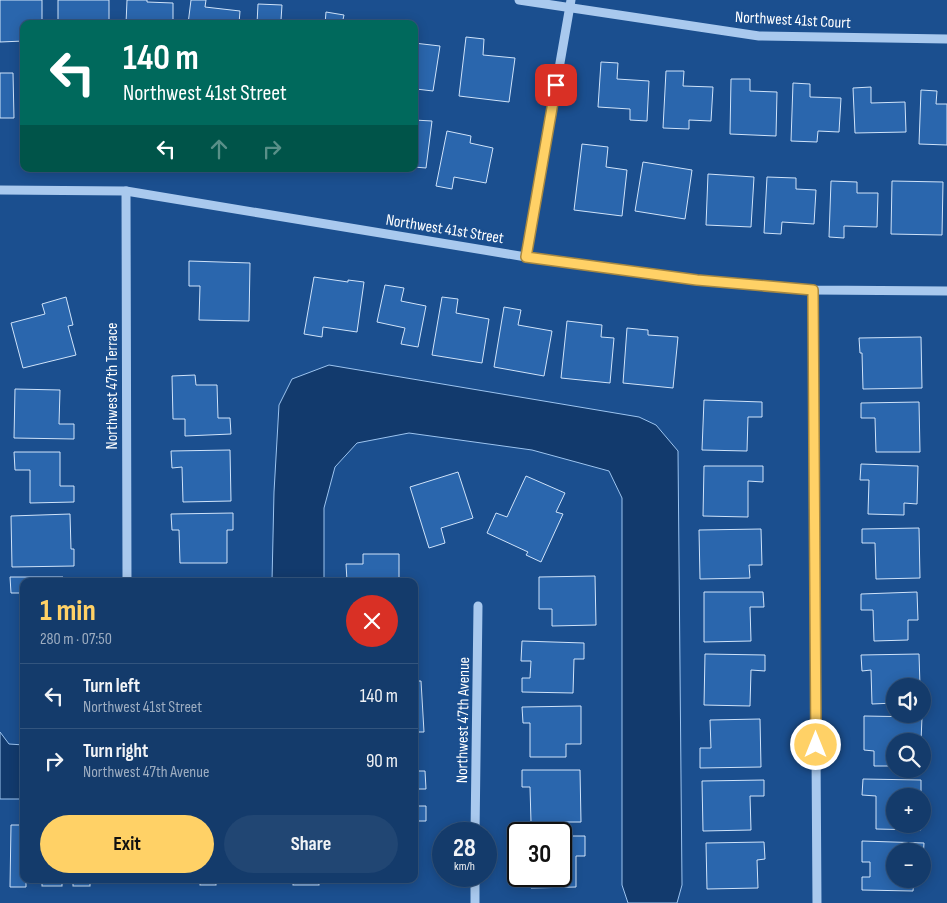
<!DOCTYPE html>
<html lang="en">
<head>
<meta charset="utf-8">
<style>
  :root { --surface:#143b6b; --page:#214673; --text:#f1f3f6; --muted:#9dadc1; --line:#33557e; --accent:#ffd166 }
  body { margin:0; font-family:"Sofia Sans Condensed",sans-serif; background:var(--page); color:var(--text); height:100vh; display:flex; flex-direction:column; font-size:19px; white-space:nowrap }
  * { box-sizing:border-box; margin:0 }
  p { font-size:16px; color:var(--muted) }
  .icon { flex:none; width:28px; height:28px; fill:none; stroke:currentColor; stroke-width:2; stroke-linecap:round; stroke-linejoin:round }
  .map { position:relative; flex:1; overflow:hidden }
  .details { position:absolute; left:20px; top:578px; width:398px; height:305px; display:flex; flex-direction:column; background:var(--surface); border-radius:10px; box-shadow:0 2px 12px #0003,0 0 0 1px var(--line) }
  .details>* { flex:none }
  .hud { position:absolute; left:20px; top:20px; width:398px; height:152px; border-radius:10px; box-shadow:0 2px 12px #0003,0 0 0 1px var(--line); background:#00695c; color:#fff; overflow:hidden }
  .fabs { position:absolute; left:886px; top:678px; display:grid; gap:10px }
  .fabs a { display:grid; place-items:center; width:45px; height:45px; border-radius:50%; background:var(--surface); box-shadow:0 2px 12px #0003,0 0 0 1px var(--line); font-size:25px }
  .speed { position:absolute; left:432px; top:822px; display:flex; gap:10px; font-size:25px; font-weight:700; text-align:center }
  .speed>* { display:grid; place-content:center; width:65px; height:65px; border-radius:50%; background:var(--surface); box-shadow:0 2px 12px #0003,0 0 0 1px var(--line); line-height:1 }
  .speed small { font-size:12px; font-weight:400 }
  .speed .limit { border:2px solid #111; border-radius:8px; background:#fff; color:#111 }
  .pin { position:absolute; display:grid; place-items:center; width:42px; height:42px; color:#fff; margin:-21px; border-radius:10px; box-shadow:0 2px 8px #0006 }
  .me { position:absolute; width:55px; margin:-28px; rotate:0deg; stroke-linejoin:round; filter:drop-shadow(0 0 4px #0008) }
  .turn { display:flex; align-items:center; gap:18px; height:105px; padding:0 20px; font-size:22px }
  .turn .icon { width:65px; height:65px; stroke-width:2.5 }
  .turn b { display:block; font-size:35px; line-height:42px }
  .lanes { display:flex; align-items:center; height:48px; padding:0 20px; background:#0003; justify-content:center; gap:25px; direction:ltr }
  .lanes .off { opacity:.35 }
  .round { display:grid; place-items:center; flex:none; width:52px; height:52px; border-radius:26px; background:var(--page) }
  .summary { display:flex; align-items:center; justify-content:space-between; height:85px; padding:0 20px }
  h1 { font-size:30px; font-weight:700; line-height:38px; color:var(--accent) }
  .primary-button { display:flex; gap:10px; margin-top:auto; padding:10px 20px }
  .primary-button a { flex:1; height:58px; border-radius:30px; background:var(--accent); color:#111; font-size:20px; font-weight:700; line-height:58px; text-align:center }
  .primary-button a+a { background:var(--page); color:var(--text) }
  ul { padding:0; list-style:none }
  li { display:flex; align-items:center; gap:15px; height:65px; padding:0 20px; border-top:1px solid var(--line) }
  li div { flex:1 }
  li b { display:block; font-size:19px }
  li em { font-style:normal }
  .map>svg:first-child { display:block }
  .water { fill:#123a6d; stroke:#9cc4f0 }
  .building { fill:#2a66ad; stroke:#cfe3fa }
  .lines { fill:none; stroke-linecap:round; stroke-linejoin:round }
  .minor { stroke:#a9c9ee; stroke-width:9 }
  .route-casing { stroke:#a68842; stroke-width:12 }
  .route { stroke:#ffd166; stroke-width:9 }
  .labels { text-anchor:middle; stroke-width:5; stroke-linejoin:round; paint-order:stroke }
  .street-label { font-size:16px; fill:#fff; stroke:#1b4f8f }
</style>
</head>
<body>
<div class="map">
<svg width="947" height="903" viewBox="0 0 947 903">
  <rect width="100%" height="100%" fill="#1b4f8f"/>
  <g class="water">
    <path d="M329,365L639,417L656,425L678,451L682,885L677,903H628L622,885V498L609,471L532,450L409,433L357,443L335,467L324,508V581H272L274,492L279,405L292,379Z"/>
    <path d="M0,732L9,744L24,745V799H0Z"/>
  </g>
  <g class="building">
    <path d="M0,0H42V24H24V41L0,42Z"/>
    <rect x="58" y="0" width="51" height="24"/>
    <path d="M127,0H147V2L173,3V24H126Z"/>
    <path d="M191,0H206L205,7L240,11L239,24H188Z"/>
    <path d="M258,4L282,5L281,20L305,21V24H257Z"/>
    <path d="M326,12L344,15L342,24H325Z"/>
    <path d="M466,37L484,39L483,55L515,58L509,102L459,96Z"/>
    <path d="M414,43L440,46L433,91L416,89L415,99Z"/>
    <path d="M601,62L618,63L617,79L649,81L647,121L630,120V109L598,107Z"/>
    <path d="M666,71H684L683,86L713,87L711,121L689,120V129L663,128Z"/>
    <path d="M0,73H13L14,118H0Z"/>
    <path d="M731,79H750V91L777,92L776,136L730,134Z"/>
    <path d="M793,83L810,84V97L841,98L839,132L818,131L817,142L791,141Z"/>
    <path d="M871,87V103L905,102L906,132L855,133L853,88Z"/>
    <path d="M921,90L937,91L936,104H947V145L919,144Z"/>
    <path d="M414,120L432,121L426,168L414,167Z"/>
    <path d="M447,131L471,136L470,143L493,148L486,183L454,177L452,189L436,186Z"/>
    <path d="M582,144L608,147L606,167L627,170L622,216L574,210Z"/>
    <path d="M643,162L692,170L685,219L635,211Z"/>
    <path d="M708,174L754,177L751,227L706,225Z"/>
    <path d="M767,177L796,178V189L816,190L814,224L782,222L781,234L764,233Z"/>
    <path d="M831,181L857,182V193H878L877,227L844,226V238L829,237Z"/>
    <path d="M892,181L943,182L942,235L891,234Z"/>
    <path d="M189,261L250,263L249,321L199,320L200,286H189Z"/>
    <path d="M314,277L348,282V280L364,282L357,332L323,327L322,337L304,334Z"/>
    <path d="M385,285L404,288L401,301L426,306L418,347L401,344L405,328L377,322Z"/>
    <path d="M66,297L73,325L68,326L76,355L23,368L11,323L45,314L42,304Z"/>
    <path d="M442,297L458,299L456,313L489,319L482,363L432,355Z"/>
    <path d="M504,307L521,310L518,325L552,331L544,376L494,367Z"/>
    <path d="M567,321L602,325L601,337L614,338L610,383L561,378Z"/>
    <path d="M627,328L648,330V335L678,337L673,388L623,383Z"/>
    <path d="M921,337L922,388L863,389L862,353H860L859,338Z"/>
    <path d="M195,375L196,385H217L218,418H230L231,434L185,436V419H173L172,376Z"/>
    <path d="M15,389L60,390L59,424H74V439L14,438Z"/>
    <path d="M704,400L762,402V417H748L747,451L702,450Z"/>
    <path d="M919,402L920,452H876L875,418H861V403Z"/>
    <path d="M230,450L231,501L183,502L182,467L172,468L171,451Z"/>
    <path d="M14,452H60V486H74V502L30,503V470H15Z"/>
    <path d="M861,464L918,466L917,504L904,503V515L868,514L869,480H860Z"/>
    <path d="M704,466H763V482L748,481V517L703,516Z"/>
    <path d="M458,472L473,518L441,528L445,543L429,548L410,487Z"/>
    <path d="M526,476L565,493L556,512L563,514L541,562L526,555L528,552L487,533L496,513L507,517Z"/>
    <path d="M233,513V530H227V563H180L179,530H172L171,514Z"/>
    <path d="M70,514L71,549H74V566L12,567L11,516Z"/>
    <path d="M919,528L920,578L876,579L875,543H862V529Z"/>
    <path d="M761,529L762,565H749L750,578L700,579L699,530Z"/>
    <path d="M363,554H399V581H347L346,564H363Z"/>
    <path d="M595,576L596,625L552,626V609H539V577Z"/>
    <path d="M10,577H63V581H24V593H11Z"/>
    <path d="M250,578V581H193V579Z"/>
    <path d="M704,592H763L764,607H750L751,641L704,642Z"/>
    <path d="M917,592L918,620H908V640L874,641L873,610H861V594Z"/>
    <path d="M522,641L584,643V659H574L573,693L522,692V678H530L531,661H521Z"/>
    <path d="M705,654L765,655V671L751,670L750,706L704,705Z"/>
    <path d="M919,654L920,686H895V703L872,704L871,670L862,671L861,655Z"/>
    <path d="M414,681H421L424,732H414Z"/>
    <path d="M581,706V744H566V757H530V723H523L522,707Z"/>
    <path d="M864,716L922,717L921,741H895V766H874V751L864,750Z"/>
    <path d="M760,719L761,767L700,768V748H711L710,720Z"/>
    <path d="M522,770H580L581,822H531L530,787H522Z"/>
    <path d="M414,771H425L426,789H418L417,806H426V821H414Z"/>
    <path d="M863,779L921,780V796H895V824H921V830L876,829V796L862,795Z"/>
    <path d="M764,780V796H750L751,830L703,831L702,781Z"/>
    <path d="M23,814L24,879H26V887H10L11,825H23Z"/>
    <path d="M561,836H585V856H576V887L531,888V876H561Z"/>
    <path d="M862,841L924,843L923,859L922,851H895V879H914L913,891L862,890V877H870V862H862Z"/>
    <path d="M764,842L765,859L757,860L758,888L707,889L706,843Z"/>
    <rect x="42" y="879" width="20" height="7"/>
    <rect x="73" y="879" width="17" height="7"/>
    <path d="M136,879H187V882L136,881Z"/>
    <rect x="200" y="879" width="16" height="6"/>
    <rect x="293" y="879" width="26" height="6"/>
  </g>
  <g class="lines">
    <g class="minor">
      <path d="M519,0L759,36L947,39"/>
      <path d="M0,190L126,191L526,257L697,280L813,290L947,291"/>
      <path d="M126,191L127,581"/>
      <path d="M526,257L571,0"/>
      <path d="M813,290L817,903"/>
      <path d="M475,834L478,606"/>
      <path d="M475,903V876"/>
    </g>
  </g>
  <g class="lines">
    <g class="route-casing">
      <path id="route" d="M556,85L526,257L697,280L813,290L816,745"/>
    </g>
    <use href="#route" class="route"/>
  </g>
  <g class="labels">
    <g class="street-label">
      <text transform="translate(793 19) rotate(3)" y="6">Northwest 41st Court</text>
      <text transform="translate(445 228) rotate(9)" y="6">Northwest 41st Street</text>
      <text transform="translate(111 386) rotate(-90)" y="6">Northwest 47th Terrace</text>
      <text transform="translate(462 720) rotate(-89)" y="6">Northwest 47th Avenue</text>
    </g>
  </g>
</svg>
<div class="fabs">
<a><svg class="icon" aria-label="sound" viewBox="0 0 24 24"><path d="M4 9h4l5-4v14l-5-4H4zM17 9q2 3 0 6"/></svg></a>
<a><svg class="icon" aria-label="search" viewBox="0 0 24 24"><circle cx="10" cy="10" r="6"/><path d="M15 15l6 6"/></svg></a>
<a>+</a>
<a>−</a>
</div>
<div class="speed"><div>28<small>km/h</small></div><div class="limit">30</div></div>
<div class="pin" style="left:556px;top:85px;background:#d93025"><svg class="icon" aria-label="arrive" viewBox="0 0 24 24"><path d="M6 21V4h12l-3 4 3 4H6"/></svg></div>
<svg class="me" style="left:816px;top:745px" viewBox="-20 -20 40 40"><circle r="17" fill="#ffd166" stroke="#fff" stroke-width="3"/><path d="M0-11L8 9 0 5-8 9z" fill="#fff"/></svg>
<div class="hud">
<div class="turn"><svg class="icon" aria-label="left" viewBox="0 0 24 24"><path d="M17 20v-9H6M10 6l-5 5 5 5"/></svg><div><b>140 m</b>Northwest 41st Street</div></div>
<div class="lanes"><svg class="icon" aria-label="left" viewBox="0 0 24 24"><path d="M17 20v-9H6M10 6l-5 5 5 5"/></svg><svg class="icon off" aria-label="ahead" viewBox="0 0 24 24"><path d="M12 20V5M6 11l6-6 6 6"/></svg><svg class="icon off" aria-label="right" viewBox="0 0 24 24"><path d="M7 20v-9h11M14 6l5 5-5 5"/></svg></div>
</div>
<section class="details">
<div class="summary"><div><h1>1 min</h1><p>280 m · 07:50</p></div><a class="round" style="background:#d93025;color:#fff"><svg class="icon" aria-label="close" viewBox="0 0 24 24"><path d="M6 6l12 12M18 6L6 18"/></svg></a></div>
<ul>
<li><svg class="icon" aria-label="left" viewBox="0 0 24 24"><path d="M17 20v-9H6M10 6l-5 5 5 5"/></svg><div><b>Turn left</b><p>Northwest 41st Street</p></div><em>140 m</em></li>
<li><svg class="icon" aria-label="right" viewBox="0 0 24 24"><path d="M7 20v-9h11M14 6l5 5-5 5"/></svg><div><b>Turn right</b><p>Northwest 47th Avenue</p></div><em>90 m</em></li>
</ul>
<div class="primary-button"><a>Exit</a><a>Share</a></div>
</section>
</div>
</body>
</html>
